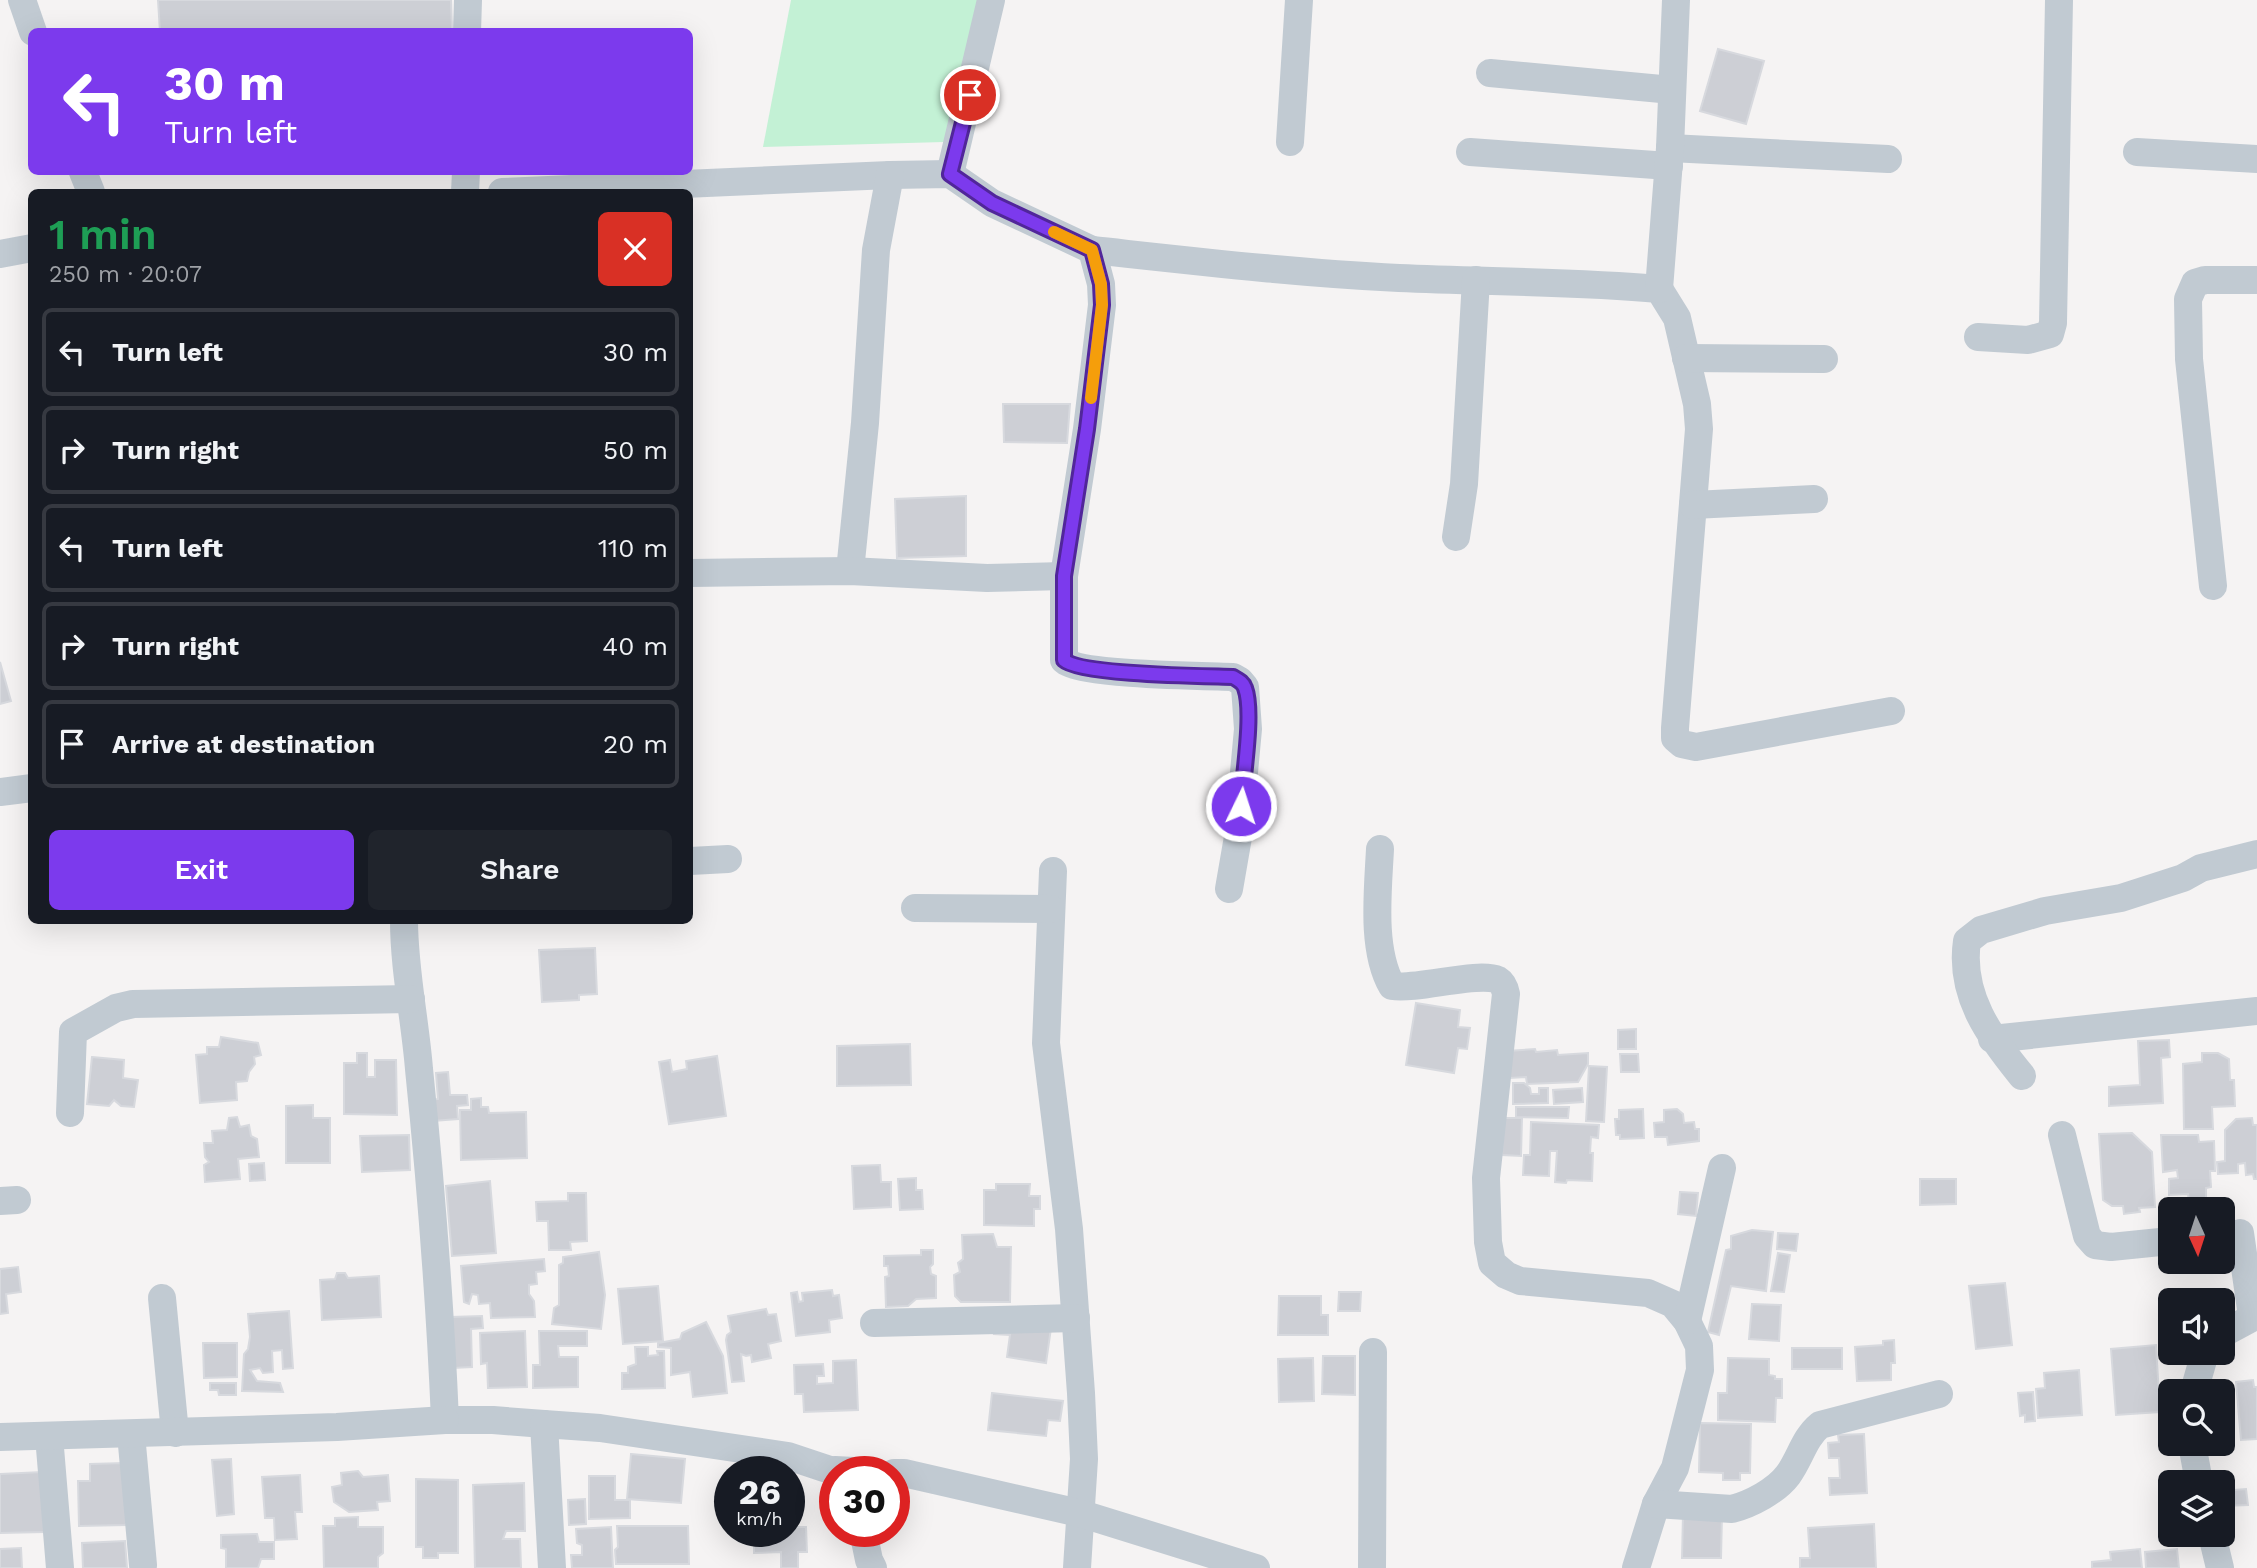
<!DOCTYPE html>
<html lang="en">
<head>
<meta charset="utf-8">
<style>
  :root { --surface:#171b24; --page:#20242c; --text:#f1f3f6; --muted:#9ea1a6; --line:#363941; --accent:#7c3aed }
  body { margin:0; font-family:"Work Sans",sans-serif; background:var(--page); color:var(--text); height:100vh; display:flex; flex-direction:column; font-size:26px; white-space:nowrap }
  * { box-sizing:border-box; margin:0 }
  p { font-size:23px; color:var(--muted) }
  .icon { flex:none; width:38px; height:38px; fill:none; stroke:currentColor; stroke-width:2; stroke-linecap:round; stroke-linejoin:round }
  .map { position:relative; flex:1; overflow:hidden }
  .details { position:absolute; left:28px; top:189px; width:665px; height:735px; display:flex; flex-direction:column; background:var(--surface); border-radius:10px; box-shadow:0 7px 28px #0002 }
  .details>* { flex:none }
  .banner { position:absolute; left:28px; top:28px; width:665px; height:147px; border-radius:10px; box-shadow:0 7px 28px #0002; background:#7c3aed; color:#fff; overflow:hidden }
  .needle { width:46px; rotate:177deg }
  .buttons { position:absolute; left:2158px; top:1197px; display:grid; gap:14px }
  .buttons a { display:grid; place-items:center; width:77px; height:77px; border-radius:10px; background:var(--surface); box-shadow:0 7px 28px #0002; font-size:35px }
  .speed { position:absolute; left:714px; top:1456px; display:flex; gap:14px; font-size:35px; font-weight:700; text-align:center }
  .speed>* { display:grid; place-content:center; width:91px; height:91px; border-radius:50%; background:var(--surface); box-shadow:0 7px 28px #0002; line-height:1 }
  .speed small { font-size:18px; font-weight:400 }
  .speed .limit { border:10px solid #d22; background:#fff; color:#111 }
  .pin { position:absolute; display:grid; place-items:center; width:60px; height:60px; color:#fff; margin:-30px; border:4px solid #fff; border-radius:50%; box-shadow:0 2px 7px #0007 }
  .me { position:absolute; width:77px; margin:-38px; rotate:4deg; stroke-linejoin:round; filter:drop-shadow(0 0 5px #0008) }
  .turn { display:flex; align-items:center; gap:24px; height:147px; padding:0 21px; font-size:32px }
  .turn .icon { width:91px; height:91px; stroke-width:2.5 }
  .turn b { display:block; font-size:49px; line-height:60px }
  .round { display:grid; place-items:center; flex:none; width:74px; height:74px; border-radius:10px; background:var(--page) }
  .headline { display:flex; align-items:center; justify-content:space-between; height:119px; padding:0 21px }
  h1 { font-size:42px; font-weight:600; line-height:52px; color:#1e9e55 }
  .button { display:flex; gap:14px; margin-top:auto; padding:14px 21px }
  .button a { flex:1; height:80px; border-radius:10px; background:var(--accent); color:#fff; font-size:28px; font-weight:600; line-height:80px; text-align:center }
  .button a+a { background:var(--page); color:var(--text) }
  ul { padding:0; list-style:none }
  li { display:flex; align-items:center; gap:21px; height:88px; margin:0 14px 10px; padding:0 7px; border:4px solid var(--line); border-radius:10px }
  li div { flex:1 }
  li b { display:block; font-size:26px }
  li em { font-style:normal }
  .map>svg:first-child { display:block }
  .green { fill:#c3f1d5 }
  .building { fill:#cdcfd5; stroke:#d7d9de; stroke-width:2 }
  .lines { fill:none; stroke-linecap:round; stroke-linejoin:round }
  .minor { stroke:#c1cad2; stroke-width:28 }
  .route-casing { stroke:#51269a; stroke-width:18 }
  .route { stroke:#7c3aed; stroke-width:12 }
  .slow { stroke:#f59e0b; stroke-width:12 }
</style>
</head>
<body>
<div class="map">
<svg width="2257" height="1568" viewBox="0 0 2257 1568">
  <rect width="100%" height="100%" fill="#f5f3f3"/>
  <path class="green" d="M791,0H980L944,142L763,147Z"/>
  <g class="building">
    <path d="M158,0H451L452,31L160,32Z"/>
    <path d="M1718,49L1764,61L1746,124L1700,111Z"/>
    <path d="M1003,404H1070L1067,443L1004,442Z"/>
    <path d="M966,496V556L897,558L895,499Z"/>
    <path d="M0,662L11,701L0,704Z"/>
    <path d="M595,948L597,994L579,995V1000L542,1002L539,950Z"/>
    <path d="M1416,1003L1460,1010L1458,1027L1470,1028L1467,1049L1458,1048L1454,1073L1406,1065Z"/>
    <path d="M1636,1029V1049H1618V1030Z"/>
    <path d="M221,1037L258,1043L261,1055L254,1057L255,1064L249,1072L247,1081L236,1082L237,1100L200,1103L196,1055L207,1054V1047H219Z"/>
    <path d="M2169,1040L2170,1057L2161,1058L2163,1103L2109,1106V1087L2140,1085L2138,1041Z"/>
    <path d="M910,1044L911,1085L837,1086V1046Z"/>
    <path d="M1535,1049L1536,1052L1557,1050L1558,1055L1588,1053V1064L1578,1082L1527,1084L1526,1077L1510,1078L1507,1051Z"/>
    <path d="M357,1053H367V1077H375V1060H396L397,1115L344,1114V1063H357Z"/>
    <path d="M2202,1053H2218L2229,1059L2230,1080H2234L2235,1106L2212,1107L2213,1129H2184L2183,1064L2202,1062Z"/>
    <path d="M1620,1054H1638L1639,1072H1621Z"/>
    <path d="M717,1056L726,1116L669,1124L659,1062L670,1060L672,1072L687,1069L686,1061Z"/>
    <path d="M92,1057L124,1060L123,1078L138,1080L134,1107L121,1106L114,1100L109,1106L87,1104Z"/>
    <path d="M1589,1066L1607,1067L1604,1122L1586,1121Z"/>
    <path d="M448,1072L450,1095H467L468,1105L457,1106L458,1119L433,1121L431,1100L438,1099L436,1073Z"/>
    <path d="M1513,1083H1524L1530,1088L1531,1094H1539V1088H1548V1103L1513,1104Z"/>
    <path d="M1582,1088L1583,1102L1554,1104L1553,1090Z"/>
    <path d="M481,1098V1107H488L489,1113L526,1112L527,1158L461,1160L460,1110H471V1099Z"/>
    <path d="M313,1105V1118H330V1163H286V1106Z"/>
    <path d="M1516,1107H1569L1568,1118L1516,1117Z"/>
    <path d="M1643,1109L1644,1138L1620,1139V1135H1616L1615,1119H1619V1110Z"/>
    <path d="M1677,1109L1683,1114L1684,1123L1694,1122L1695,1129H1699V1141L1668,1145L1667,1137H1655L1654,1123L1664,1122V1110Z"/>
    <path d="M237,1117L240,1127L249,1125L251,1136L257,1139L259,1157L238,1159L240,1179L205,1182L204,1165L209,1162L205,1157L204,1143H213L212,1131L227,1130L229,1118Z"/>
    <path d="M1503,1118H1522L1521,1156L1502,1155Z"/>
    <path d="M2252,1118L2253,1125H2257V1179H2254L2253,1174L2246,1175L2245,1163L2238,1164V1173L2218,1174L2217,1162L2225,1161V1130L2236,1119Z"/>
    <path d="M1531,1122L1599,1125L1598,1138L1591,1137L1590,1153H1593L1592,1181L1567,1180L1566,1183L1555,1182L1557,1151H1550L1549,1176L1523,1175L1524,1155H1530Z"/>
    <path d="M2132,1133L2152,1152L2155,1207L2139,1208L2140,1212L2124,1214L2123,1206H2112L2103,1200L2099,1134Z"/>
    <path d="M409,1135L410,1170L362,1172L360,1136Z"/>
    <path d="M2161,1135H2198L2199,1142L2214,1141L2215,1171H2210L2211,1187L2206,1188V1200L2189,1202L2188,1194L2169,1195V1179L2178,1178L2177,1170L2163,1172Z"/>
    <path d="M264,1163L265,1180L250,1181L249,1164Z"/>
    <path d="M880,1165L881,1182H891V1207L854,1209L852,1166Z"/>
    <path d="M916,1178V1190H922L923,1209L900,1210L898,1179Z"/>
    <path d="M1920,1179H1956V1204L1920,1205Z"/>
    <path d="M490,1181L496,1253L452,1256L446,1186Z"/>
    <path d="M996,1184H1030L1029,1196H1040V1209H1034V1226L984,1225V1190H996Z"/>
    <path d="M1680,1192L1698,1193L1696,1216L1678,1214Z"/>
    <path d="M568,1193H586L587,1241L570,1242L571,1250H549L548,1221H537L536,1202L568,1201Z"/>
    <path d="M1752,1230L1773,1232L1766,1291L1731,1286L1719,1335L1708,1332L1726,1250L1731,1249V1236Z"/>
    <path d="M1778,1233L1798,1234L1796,1251L1777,1249Z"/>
    <path d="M993,1234L997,1247H1011L1010,1302H961L955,1296L954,1275L960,1272L958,1263L963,1259L962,1235Z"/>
    <path d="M921,1250H933V1264L930,1267L931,1274L936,1276V1298L916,1299L908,1306L886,1307L885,1277L889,1276L888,1266H884V1256L921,1255Z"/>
    <path d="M599,1252L605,1295L601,1329L552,1324L554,1308L559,1305V1265L563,1263V1257Z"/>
    <path d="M1778,1253L1790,1255L1784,1292L1771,1291Z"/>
    <path d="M544,1259L545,1271L536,1272L537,1284L529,1285V1294L534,1301L535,1317L491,1318L490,1303L479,1304L478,1295L472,1294L469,1304L464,1302L461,1266Z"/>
    <path d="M18,1267L21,1292L6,1294L8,1313L0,1314V1269Z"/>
    <path d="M337,1273H345L348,1278L379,1276L381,1317L322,1320L320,1280L335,1279Z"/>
    <path d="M2005,1283L2012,1345L1976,1349L1969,1286Z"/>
    <path d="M658,1286L663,1341L623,1344L618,1289Z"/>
    <path d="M832,1290L833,1296L839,1295L842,1318L829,1320L830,1332L796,1336L791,1293L797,1292L799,1302L803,1301L802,1293Z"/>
    <path d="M1339,1292H1361L1360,1311H1338Z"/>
    <path d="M1279,1296H1321V1315H1328V1335H1278Z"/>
    <path d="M1752,1304L1781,1305L1779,1341L1749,1339Z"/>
    <path d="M766,1309L768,1315L776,1314L781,1341L768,1344L771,1358L752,1362L751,1355L746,1356L741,1354L744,1381L732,1382L726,1340L727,1335L731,1332L728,1316Z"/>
    <path d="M289,1311L293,1368L283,1369L282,1350L272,1351L273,1372L263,1373L260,1368L250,1370L257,1381L280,1383L283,1392L242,1391L244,1354L248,1349L250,1337L248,1314Z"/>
    <path d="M482,1316L483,1328L471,1329L472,1367L453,1368L451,1317Z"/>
    <path d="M706,1322L723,1356L727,1393L693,1397L690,1372L671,1375V1348L658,1347V1343L680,1339L682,1333Z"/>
    <path d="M1051,1328L1046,1363L1007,1357L1010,1335L993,1334Z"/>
    <path d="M525,1331L527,1387L488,1388L487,1363L481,1364L480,1333Z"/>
    <path d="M539,1331H587V1346H558L559,1357H578V1387L533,1388V1365H540Z"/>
    <path d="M1894,1340L1895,1363H1891V1380L1857,1381L1855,1347L1883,1345V1341Z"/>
    <path d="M203,1343H237V1377L204,1378Z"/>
    <path d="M2156,1345L2160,1412L2116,1415L2111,1349Z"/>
    <path d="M635,1347H648V1356L658,1355L657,1351H664L665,1388L622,1389V1373H628V1367L636,1364Z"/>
    <rect x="1792" y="1348" width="50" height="21"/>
    <path d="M1323,1356H1355V1395L1322,1394Z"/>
    <path d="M1313,1358L1314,1401L1279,1402L1278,1359Z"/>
    <path d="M1728,1358L1769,1359V1375L1775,1376V1379H1782V1398H1776L1775,1422L1718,1420V1393H1727Z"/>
    <path d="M856,1360L858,1410L804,1412L803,1394H795L794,1365L823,1364L824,1376H817V1384L833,1383V1361Z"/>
    <path d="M2079,1370L2082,1415L2038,1418L2036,1389L2045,1388L2044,1373Z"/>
    <path d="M2253,1380L2254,1387H2257V1439L2241,1440L2236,1382Z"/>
    <path d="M210,1383H236V1395H219L218,1390H210Z"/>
    <path d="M2033,1392L2035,1421L2025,1422V1415L2020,1416L2018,1393Z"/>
    <path d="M992,1393L1063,1401L1060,1421L1048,1420L1046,1436L988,1430Z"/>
    <path d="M1700,1423L1751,1424L1750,1473H1740V1480H1723V1473L1699,1472Z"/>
    <path d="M1864,1434L1867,1493L1830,1495L1829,1478H1840L1839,1458H1829L1828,1443L1839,1442L1838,1435Z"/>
    <path d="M631,1454L685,1459L681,1503L627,1499Z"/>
    <path d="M231,1459L234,1514L217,1516L212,1460Z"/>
    <path d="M125,1463L126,1525L79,1526L78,1481H90V1464Z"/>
    <path d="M358,1471L363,1477L388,1475L390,1501L377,1502L378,1510L349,1512L334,1502L332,1487L342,1485L341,1473Z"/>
    <path d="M42,1472L44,1532L0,1533V1474Z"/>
    <path d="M300,1475L302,1512H295L297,1539L275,1540L274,1518H265L262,1477Z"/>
    <path d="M589,1476H615V1500H630V1518L589,1519Z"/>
    <path d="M416,1479L458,1480V1553H438V1558H423V1547H416Z"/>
    <path d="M524,1483L525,1531H506L503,1539H520L521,1568H475L473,1485Z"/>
    <path d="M2246,1489L2248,1505L2223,1506L2222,1491Z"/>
    <path d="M585,1499L586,1524L569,1525L568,1500Z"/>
    <path d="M1683,1514L1722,1515L1721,1558H1682Z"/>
    <path d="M358,1517V1527H383V1553L378,1557V1568H324L323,1526H335V1518Z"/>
    <path d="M1874,1524L1876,1568H1800V1558H1810L1808,1528Z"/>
    <path d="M617,1526H688L689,1564H616L615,1550L618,1547Z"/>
    <path d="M611,1527L613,1568H572L571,1555H582V1545L577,1543L576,1529Z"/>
    <path d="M789,1527H806L807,1552H798V1568H781V1552L754,1553V1531H789Z"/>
    <path d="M257,1534L259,1542H274V1559H261L258,1568H226V1549L221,1548V1535Z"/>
    <path d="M125,1541L127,1568H83L82,1543Z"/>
    <path d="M21,1548L22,1568H0V1549Z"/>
    <path d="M2140,1549L2142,1568H2092V1562L2111,1560L2110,1552Z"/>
    <path d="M2177,1549L2179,1568H2146L2145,1552Z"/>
  </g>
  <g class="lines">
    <g class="minor">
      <path d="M22,0L33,32"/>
      <path d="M467,32L468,0"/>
      <path d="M1490,73L1672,90"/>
      <path d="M1290,142L1299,0"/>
      <path d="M1670,148L1888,159"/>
      <path d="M1470,152L1669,166"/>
      <path d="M2137,152L2257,159"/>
      <path d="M83,172L91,192"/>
      <path d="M950,174L991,0"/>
      <path d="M465,192L466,172"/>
      <path d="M502,192L890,175L950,174L992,203L1092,250L1101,284L1102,305L1087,429L1064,576V660C1079,675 1205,676 1233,677L1240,681L1245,687L1248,729L1238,837L1229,889"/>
      <path d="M1092,250C1194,261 1297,273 1399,278C1486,282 1573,281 1659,289L1677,318L1697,404L1699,429L1675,728V738L1682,744L1696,747L1891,711"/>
      <path d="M0,254L32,248"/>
      <path d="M1659,289L1670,148L1676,0"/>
      <path d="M1978,337L2028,340L2050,334L2053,323L2059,0"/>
      <path d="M1686,358L1824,359"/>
      <path d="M1693,505L1814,499"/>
      <path d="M1456,537L1464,484L1476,280"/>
      <path d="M850,571L865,423L876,250L890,175"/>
      <path d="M690,573L850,571L987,578L1064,576"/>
      <path d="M2213,586L2189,359L2188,299L2195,283L2205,280H2257"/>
      <path d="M0,792L32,788"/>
      <path d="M1380,849C1378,890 1371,950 1392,986C1418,990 1478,971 1498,980C1503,983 1505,989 1506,994L1486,1178L1488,1242L1492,1263L1506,1275L1520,1281L1648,1293L1673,1304L1687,1321L1699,1346L1700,1370L1675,1468L1656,1504L1636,1568"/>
      <path d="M690,861L728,859"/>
      <path d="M1053,871L1046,1043L1069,1229L1081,1393L1084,1459L1077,1568"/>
      <path d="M915,908L1051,909"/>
      <path d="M404,920C404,970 415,1019 419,1069C431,1186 440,1303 445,1420H493L544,1424"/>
      <path d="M1992,1039L2257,1011"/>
      <path d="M2022,1076C1990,1037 1959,995 1967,941L1981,930L2045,911L2121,898L2183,878L2201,868L2257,854"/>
      <path d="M70,1113L73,1032L116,1008L133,1004L411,999"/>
      <path d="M2062,1135L2087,1236L2095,1245L2111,1247L2170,1241"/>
      <path d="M0,1201L17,1200"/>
      <path d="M2240,1233L2252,1316"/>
      <path d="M162,1298L175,1433"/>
      <path d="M1687,1321L1722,1168"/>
      <path d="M874,1323L1076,1318"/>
      <path d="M2222,1334L2257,1315"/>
      <path d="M2194,1391L2205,1353"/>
      <path d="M131,1434L143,1565"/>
      <path d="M49,1436L60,1568"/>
      <path d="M0,1437L337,1427L445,1420"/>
      <path d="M2192,1444L2199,1482"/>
      <path d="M835,1470L872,1472"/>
      <path d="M894,1473H904L1079,1513L1256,1568"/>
      <path d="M1656,1504L1732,1509C1751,1504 1776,1491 1788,1475C1800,1459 1804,1438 1820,1425L1939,1394"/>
      <path d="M863,1531L869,1560L873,1568"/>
      <path d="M2212,1535L2220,1568"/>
      <path d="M552,1568L544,1424L600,1428L788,1456L836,1472"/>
      <path d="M1372,1568L1373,1352"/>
    </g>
  </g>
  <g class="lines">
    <g class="route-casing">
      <path id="route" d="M970,95L950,174L992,203L1092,250L1101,284L1102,305L1087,429L1064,576V660C1080,675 1205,676 1233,677C1238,680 1243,682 1245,688C1254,712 1243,777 1241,806"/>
    </g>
    <use href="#route" class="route"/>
    <path class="slow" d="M1054,232L1092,250L1101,284L1102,305L1091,398"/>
  </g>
</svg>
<div class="buttons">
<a><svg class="needle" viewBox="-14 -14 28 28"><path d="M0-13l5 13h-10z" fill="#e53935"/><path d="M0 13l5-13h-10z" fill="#9ea1a6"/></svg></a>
<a><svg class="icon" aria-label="sound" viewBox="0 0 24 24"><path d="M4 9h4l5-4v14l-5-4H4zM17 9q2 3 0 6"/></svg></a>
<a><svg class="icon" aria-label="search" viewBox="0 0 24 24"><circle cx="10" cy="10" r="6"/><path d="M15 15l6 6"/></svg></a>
<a><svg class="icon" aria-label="layers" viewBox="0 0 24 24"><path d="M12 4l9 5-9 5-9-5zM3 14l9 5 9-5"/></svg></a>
</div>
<div class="speed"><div>26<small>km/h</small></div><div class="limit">30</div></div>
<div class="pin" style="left:970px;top:95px;background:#d93025"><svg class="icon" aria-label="arrive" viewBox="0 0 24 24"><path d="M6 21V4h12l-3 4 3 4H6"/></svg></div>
<svg class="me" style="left:1241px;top:806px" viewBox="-20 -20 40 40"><circle r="17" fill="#7c3aed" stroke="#fff" stroke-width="3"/><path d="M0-11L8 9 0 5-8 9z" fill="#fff"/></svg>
<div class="banner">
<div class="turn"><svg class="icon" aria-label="left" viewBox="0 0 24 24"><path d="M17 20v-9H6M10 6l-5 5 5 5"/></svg><div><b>30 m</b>Turn left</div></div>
</div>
<section class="details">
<div class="headline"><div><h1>1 min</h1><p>250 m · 20:07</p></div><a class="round" style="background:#d93025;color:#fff"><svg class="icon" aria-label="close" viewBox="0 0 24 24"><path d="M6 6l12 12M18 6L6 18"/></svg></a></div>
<ul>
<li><svg class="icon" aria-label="left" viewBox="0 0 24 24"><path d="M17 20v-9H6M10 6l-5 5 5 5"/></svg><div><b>Turn left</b></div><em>30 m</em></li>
<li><svg class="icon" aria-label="right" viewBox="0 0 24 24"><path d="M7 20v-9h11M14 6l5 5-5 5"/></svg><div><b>Turn right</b></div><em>50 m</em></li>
<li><svg class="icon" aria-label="left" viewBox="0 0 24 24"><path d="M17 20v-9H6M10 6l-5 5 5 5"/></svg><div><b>Turn left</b></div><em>110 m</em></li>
<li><svg class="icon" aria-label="right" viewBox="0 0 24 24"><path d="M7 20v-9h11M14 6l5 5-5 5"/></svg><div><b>Turn right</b></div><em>40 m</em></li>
<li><svg class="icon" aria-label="arrive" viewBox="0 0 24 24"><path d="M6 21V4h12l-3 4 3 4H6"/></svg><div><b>Arrive at destination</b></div><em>20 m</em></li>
</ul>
<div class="button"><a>Exit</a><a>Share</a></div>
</section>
</div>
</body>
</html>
